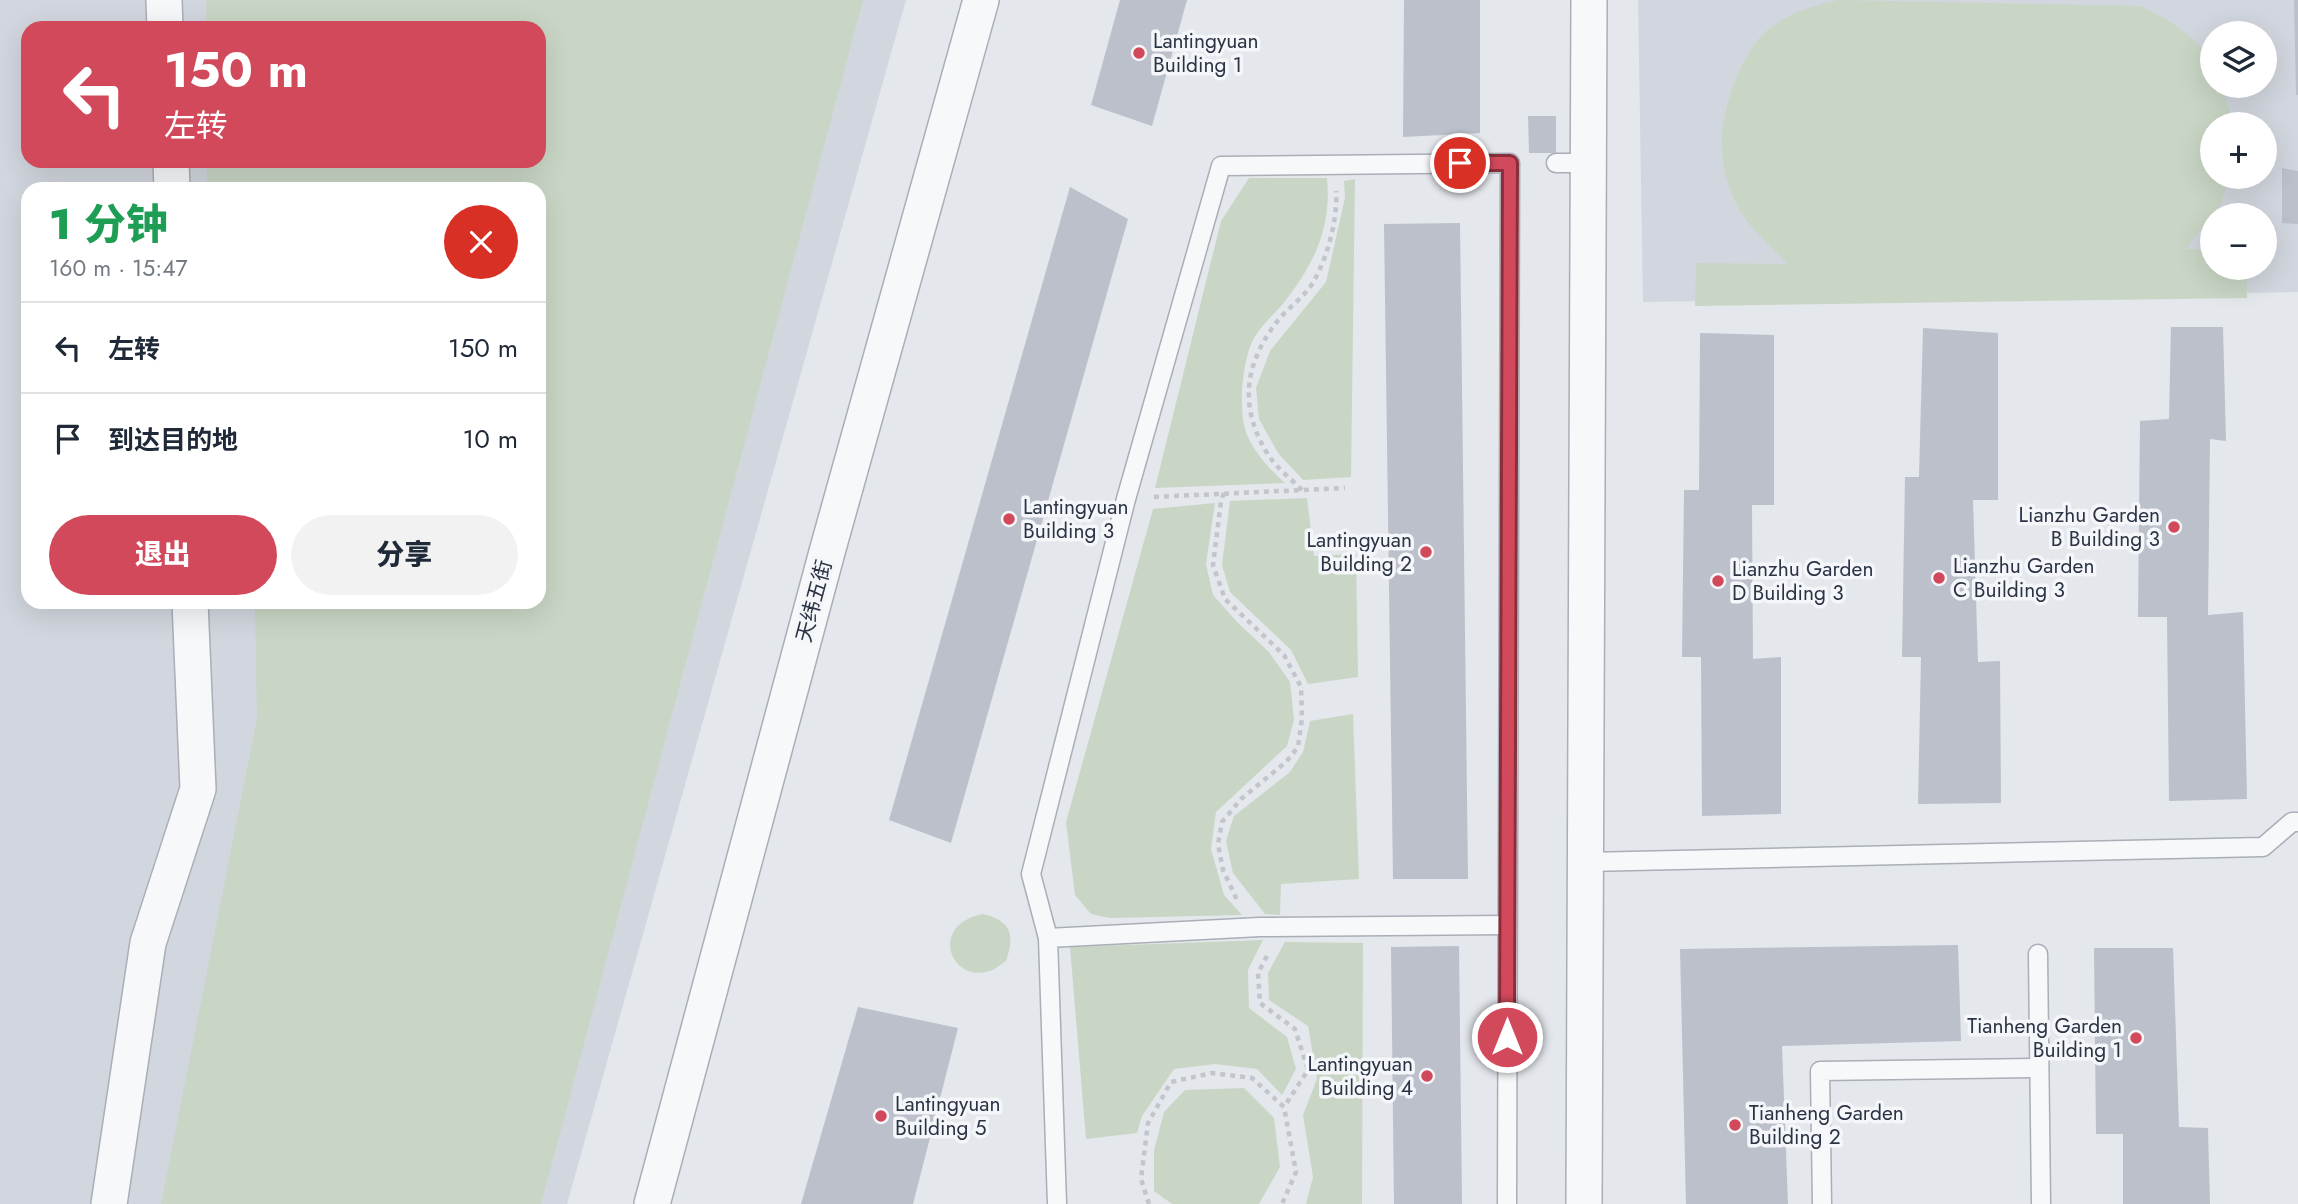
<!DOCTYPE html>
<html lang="zh">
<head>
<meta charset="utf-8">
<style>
  :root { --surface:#fff; --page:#f2f2f3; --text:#1f2937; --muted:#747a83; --line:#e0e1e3; --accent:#d1495b }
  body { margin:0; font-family:Jost,"Noto Sans SC",sans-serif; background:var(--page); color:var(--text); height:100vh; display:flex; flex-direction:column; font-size:26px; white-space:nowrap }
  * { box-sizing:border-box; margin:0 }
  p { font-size:23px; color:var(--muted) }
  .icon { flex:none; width:38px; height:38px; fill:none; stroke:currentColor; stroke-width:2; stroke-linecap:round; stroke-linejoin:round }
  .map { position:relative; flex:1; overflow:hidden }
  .sheet { position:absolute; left:21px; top:182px; width:525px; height:427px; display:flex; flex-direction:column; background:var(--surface); border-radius:21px; box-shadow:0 7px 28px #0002 }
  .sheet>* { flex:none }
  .top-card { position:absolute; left:21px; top:21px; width:525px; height:147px; border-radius:21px; box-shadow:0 7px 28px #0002; background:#d1495b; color:#fff; overflow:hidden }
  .tools { position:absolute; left:2200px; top:21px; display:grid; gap:14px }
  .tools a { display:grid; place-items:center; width:77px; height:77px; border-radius:50%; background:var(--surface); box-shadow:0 7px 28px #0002; font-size:35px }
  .pin { position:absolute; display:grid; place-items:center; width:60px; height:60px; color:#fff; margin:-30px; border:4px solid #fff; border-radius:50%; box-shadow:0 2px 7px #0007 }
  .me { position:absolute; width:77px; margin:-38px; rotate:0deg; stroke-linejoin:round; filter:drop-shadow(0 0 5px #0008) }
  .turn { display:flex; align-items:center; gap:24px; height:147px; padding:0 28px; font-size:32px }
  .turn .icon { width:91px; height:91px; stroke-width:2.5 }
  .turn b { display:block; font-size:49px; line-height:60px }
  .round { display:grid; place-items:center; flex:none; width:74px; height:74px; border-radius:37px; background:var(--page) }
  .overview { display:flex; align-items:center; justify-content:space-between; height:119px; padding:0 28px }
  h1 { font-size:42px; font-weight:800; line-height:52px; color:#1e9e55 }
  .primary-button { display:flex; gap:14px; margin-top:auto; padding:14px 28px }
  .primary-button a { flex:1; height:80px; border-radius:42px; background:var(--accent); color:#fff; font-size:28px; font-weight:800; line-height:80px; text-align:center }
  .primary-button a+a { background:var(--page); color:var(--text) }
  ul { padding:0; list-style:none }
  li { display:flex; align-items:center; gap:21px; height:91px; padding:0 28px; border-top:2px solid var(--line) }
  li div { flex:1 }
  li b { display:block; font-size:26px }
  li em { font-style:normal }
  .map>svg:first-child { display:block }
  .built { fill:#d2d6de; fill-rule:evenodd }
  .green { fill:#c9d6c5 }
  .building { fill:#bbc0ca }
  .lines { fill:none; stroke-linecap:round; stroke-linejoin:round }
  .lane-casing { stroke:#a9aeb7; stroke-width:21 }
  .street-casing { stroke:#a9aeb7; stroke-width:38 }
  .path { stroke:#c2c5cb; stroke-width:4.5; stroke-dasharray:5 5; stroke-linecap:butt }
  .lane { stroke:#f7f8fa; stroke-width:18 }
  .street { stroke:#f7f8fa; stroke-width:35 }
  .route-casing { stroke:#882f3b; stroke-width:18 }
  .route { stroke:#d1495b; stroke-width:12 }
  .poi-dot { fill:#d1495b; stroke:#f4f6f9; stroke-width:2.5 }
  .labels { text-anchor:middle; stroke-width:7; stroke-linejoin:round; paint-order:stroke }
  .poi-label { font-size:21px; fill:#2b3445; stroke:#f4f6f9; text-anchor:start }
  .street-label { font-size:21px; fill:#2b3445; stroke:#f4f6f9 }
</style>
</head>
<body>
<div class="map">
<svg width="2298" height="1204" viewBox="0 0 2298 1204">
  <rect width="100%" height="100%" fill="#e4e7ec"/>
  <g class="built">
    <path d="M0,0H906L567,1204H0ZM28,28H539V161H28ZM28,189H539V602H28Z"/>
    <path d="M1638,0H2298V292L1643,302ZM2212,33H2264V86H2212ZM2212,124H2264V177H2212ZM2212,215H2264V268H2212Z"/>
  </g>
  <g class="green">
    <path d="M206,0H863L541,1204H161L257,719L255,602H539V189H207V161H539V28H206Z"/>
    <path d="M1838,0L2141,6C2165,18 2205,39 2212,69C2213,74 2212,81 2212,86H2222L2223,89L2233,124H2212V177H2229L2221,203L2186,249H2212V268H2247V298L1695,306L1696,263L1787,264C1773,247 1747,226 1738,207C1728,188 1722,167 1722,145C1721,110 1741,51 1769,29C1790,12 1813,6 1838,0Z"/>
    <path d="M1249,178H1327C1332,229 1313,266 1282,305C1273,315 1261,326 1254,338C1242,359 1237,415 1248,437C1257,456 1270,469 1285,483L1155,488L1221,221Z"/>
    <path d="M1355,179L1351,477L1303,480L1278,453L1259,419L1256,388L1270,351L1326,282L1345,198L1344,181Z"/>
    <path d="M1307,498L1314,556L1356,554L1358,677L1308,684L1291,650L1230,592L1222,565L1230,501Z"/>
    <path d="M1215,503L1206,564L1213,595L1237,622L1269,652L1290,682L1294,720L1287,746L1216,812L1211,849L1224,895L1242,915L1110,918L1091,914L1075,895L1066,822L1153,509Z"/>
    <path d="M1353,714L1359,879L1281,884L1280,915L1265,914L1233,873L1226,841L1234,816L1290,772L1303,752L1310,721Z"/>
    <path d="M983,914C1012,921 1015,936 1006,961C1000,965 993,971 986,972C949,980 930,924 983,914Z"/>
    <path d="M1263,940L1248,970L1249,1008L1287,1037L1296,1069L1282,1095L1257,1069L1215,1064L1174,1069L1142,1116L1137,1133L1086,1139L1070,947Z"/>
    <path d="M1285,942L1363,943L1362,1204H1306L1313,1177L1303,1115L1317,1079L1308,1026L1269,1000L1268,973Z"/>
    <path d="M1244,1088L1274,1118L1280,1167L1259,1204H1172L1154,1191V1150L1164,1112L1185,1090Z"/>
  </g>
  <g class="building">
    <path d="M1120,0H1187L1152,126L1091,105Z"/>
    <path d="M1404,0H1480V133L1403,137Z"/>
    <path d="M2294,0H2298V95H2296Z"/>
    <path d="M1528,116H1556V153H1529Z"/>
    <path d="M2282,168L2298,171V224L2282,223Z"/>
    <path d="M1070,187L1128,219L951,843L889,820Z"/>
    <path d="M1460,223L1468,879H1393L1384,224Z"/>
    <path d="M2171,327H2223L2226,441L2210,439L2208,615L2243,612L2247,799L2169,801L2167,617H2138L2140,421L2169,419Z"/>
    <path d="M1923,328L1998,333V500H1973L1978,662L2000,661L2001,803L1918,804L1921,657H1902L1905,477H1919Z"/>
    <path d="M1700,333L1774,335V505H1752L1753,659L1781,657V814L1702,816L1701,657H1682L1684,490H1699Z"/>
    <path d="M1958,945L1961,1041L1782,1046L1788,1204H1686L1680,949Z"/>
    <path d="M1459,946L1462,1204H1394L1391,947Z"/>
    <path d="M2094,948H2173L2179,1127L2208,1128L2210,1204H2123V1134H2096Z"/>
    <path d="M858,1007L958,1028L913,1204H801Z"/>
  </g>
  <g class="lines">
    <g class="lane-casing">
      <g id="lane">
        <path d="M1556,163H1588"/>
        <path d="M1586,862L2263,847L2292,822H2298"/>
        <path d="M1048,938L1031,874L1126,499L1221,166L1510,163L1507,1204"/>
        <path d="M2038,954L2041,1204"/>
        <path d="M1057,1204L1048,938L1260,927L1507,925"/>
        <path d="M1822,1204L1820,1071L2039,1068"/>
      </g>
    </g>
    <g class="street-casing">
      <g id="street">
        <path d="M164,0L165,28"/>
        <path d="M171,161L172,189"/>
        <path d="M109,1204L148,943L198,789L190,602"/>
        <path d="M652,1204L827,552L981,0"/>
        <path d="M1584,1204L1589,0"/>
      </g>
    </g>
    <g class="path">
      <path d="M1302,490C1291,479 1277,468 1269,456C1240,411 1243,369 1273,327C1285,309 1305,298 1315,279C1328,255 1338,218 1336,191"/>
      <path d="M1224,493L1221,501L1213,565L1225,599L1284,655L1301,687L1302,718L1298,747L1286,762L1241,799L1222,822L1218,844L1223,870L1237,900"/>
      <path d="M1154,497L1345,488"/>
      <path d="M1267,956L1258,973L1260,1003L1295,1029L1308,1070L1284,1107"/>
      <path d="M1149,1204L1141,1179L1148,1123L1171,1082L1212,1073L1252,1078L1284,1107L1296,1172L1282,1204"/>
    </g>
    <use href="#lane" class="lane"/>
    <use href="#street" class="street"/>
  </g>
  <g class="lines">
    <g class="route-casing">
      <path id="route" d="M1460,163H1510L1507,1037"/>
    </g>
    <use href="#route" class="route"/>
  </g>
  <g class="poi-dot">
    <circle cx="1139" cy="53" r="7"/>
    <circle cx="1009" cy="519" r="7"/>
    <circle cx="2174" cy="527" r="7"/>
    <circle cx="1426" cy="552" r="7"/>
    <circle cx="1939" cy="578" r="7"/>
    <circle cx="1718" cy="581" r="7"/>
    <circle cx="2136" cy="1038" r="7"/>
    <circle cx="1427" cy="1076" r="7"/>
    <circle cx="881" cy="1116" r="7"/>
    <circle cx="1735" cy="1125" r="7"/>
  </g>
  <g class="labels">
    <g class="poi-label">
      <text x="1153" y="48">Lantingyuan<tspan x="1153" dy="24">Building 1</tspan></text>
      <text x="1023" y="514">Lantingyuan<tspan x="1023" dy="24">Building 3</tspan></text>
      <text x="2160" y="522" text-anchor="end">Lianzhu Garden<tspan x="2160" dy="24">B Building 3</tspan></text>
      <text x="1412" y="547" text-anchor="end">Lantingyuan<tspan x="1412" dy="24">Building 2</tspan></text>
      <text x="1953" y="573">Lianzhu Garden<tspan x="1953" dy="24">C Building 3</tspan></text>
      <text x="1732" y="576">Lianzhu Garden<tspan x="1732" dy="24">D Building 3</tspan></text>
      <text x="2122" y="1033" text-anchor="end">Tianheng Garden<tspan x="2122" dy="24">Building 1</tspan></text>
      <text x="1413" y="1071" text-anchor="end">Lantingyuan<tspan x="1413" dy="24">Building 4</tspan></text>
      <text x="895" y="1111">Lantingyuan<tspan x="895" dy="24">Building 5</tspan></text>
      <text x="1749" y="1120">Tianheng Garden<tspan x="1749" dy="24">Building 2</tspan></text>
    </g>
    <g class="street-label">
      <text transform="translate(814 601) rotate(-75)" y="7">天纬五街</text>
    </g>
  </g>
</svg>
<div class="tools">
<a><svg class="icon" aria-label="layers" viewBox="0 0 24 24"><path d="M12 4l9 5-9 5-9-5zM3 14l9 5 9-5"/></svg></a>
<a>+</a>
<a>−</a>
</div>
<div class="pin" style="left:1460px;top:163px;background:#d93025"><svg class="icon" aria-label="arrive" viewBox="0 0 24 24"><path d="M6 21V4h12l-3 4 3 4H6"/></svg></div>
<svg class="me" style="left:1507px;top:1037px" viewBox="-20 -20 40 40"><circle r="17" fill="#d1495b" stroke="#fff" stroke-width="3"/><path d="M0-11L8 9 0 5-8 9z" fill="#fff"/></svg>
<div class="top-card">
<div class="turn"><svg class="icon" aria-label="left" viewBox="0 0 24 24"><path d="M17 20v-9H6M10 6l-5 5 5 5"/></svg><div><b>150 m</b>左转</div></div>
</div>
<section class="sheet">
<div class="overview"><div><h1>1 分钟</h1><p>160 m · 15:47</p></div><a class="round" style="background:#d93025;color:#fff"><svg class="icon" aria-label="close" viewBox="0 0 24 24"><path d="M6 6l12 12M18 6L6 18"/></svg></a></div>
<ul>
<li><svg class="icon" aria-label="left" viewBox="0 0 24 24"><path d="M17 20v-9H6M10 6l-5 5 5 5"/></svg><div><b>左转</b></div><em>150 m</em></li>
<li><svg class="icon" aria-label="arrive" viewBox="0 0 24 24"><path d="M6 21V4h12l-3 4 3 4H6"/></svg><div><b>到达目的地</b></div><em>10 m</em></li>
</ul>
<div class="primary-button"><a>退出</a><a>分享</a></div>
</section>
</div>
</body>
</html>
